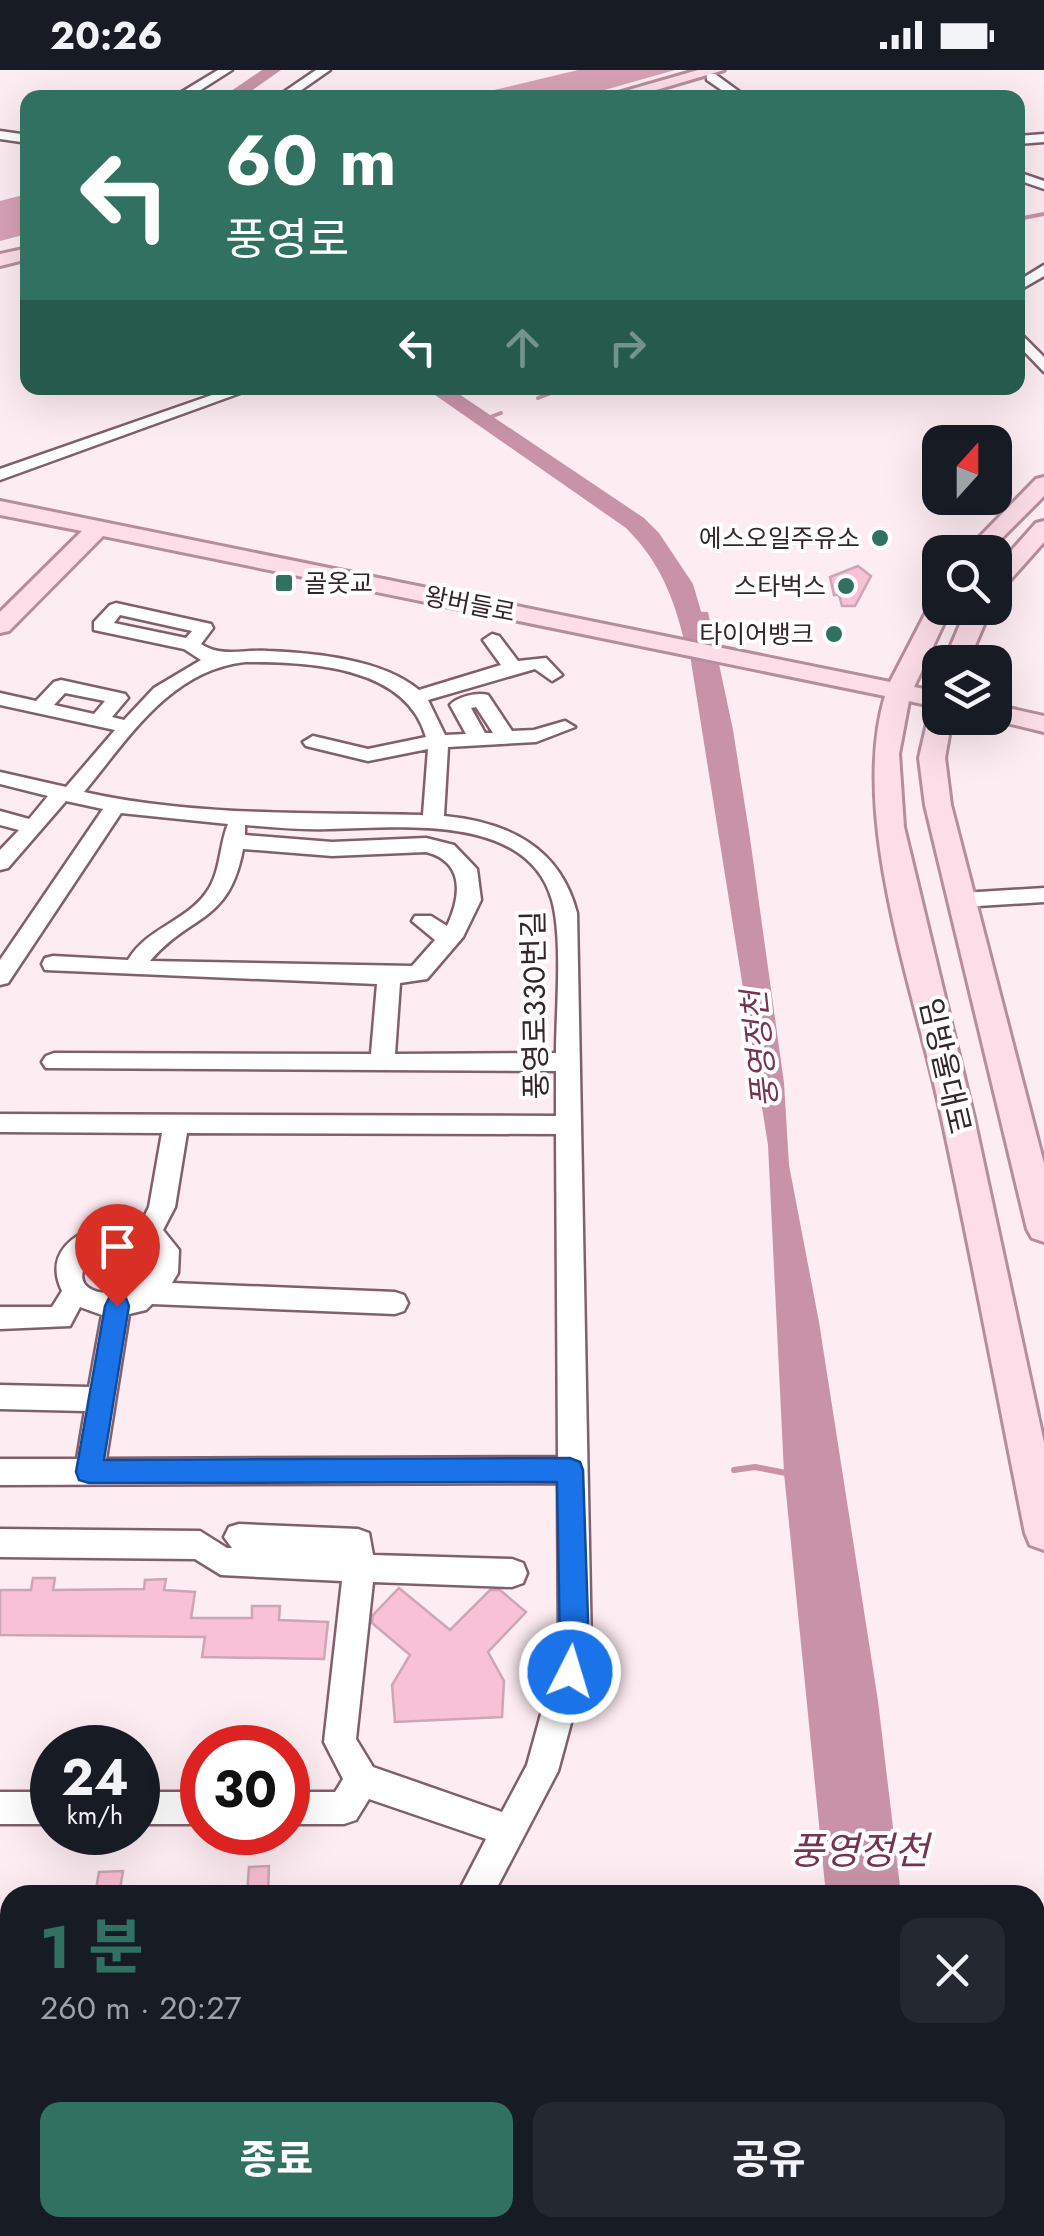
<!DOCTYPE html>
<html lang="ko">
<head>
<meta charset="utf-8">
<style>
  :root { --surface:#171b24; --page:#242831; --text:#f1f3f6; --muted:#9ea1a6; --accent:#307161 }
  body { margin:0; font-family:Jost,"Noto Sans KR",sans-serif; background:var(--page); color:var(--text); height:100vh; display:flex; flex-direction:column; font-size:38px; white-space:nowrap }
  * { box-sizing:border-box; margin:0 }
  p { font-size:32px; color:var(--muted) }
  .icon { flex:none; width:55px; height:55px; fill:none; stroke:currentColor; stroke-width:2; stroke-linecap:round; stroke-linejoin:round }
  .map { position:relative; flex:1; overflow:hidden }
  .details { position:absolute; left:0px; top:1815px; width:1045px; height:352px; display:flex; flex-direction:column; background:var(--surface); border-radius:30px 30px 0 0; box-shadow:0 10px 40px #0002 }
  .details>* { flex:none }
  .banner { position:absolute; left:20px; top:20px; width:1005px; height:305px; border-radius:20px; box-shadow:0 10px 40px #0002; background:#307161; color:#fff; overflow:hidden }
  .needle { width:65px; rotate:21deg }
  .fabs { position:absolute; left:922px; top:355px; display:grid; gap:20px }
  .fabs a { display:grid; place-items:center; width:90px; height:90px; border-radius:20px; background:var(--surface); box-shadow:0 10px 40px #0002; font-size:50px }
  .speed { position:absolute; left:30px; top:1655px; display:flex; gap:20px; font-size:50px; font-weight:700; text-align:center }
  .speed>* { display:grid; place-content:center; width:130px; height:130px; border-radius:50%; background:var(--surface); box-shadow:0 10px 40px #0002; line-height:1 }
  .speed small { font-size:25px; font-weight:400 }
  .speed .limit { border:15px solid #d22; background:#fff; color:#111 }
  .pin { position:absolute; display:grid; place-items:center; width:85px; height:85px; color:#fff; margin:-102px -42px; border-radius:50% 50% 50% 0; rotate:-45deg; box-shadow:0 0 10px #0007 }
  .pin .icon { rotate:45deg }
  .me { position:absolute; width:110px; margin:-55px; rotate:5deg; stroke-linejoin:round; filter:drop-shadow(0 0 8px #0008) }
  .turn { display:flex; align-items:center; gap:35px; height:210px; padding:0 40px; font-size:45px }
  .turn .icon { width:130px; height:130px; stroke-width:2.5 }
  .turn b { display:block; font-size:70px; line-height:85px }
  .lanes { display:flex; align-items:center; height:95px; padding:0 40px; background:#0003; justify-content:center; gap:50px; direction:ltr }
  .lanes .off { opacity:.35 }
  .round { display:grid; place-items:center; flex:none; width:105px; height:105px; border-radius:20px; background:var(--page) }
  .head { display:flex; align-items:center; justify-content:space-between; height:170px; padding:0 40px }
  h1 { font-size:60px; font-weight:700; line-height:75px; color:var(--accent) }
  .button { display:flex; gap:20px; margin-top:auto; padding:20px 40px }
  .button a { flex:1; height:115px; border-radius:20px; background:var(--accent); color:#fff; font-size:40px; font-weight:700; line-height:115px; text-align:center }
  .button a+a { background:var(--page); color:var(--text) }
  .status { display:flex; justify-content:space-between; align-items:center; height:70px; padding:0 50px; background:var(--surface); direction:ltr }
  .status svg { height:28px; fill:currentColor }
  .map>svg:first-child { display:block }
  .forest { fill:#d7a1b5 }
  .water { fill:#c893a7 }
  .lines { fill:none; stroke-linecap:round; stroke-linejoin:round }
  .stream-far1 { stroke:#c893a7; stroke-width:4 }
  .stream { stroke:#c893a7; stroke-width:6 }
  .river { fill:#c893a7; fill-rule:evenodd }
  .building { fill:#f9c1d6; stroke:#cca6b4; stroke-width:2.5 }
  .minor-casing { stroke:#815f6c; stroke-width:5 }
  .major-casing { stroke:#b58e9c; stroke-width:6 }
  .minor { fill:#fff; fill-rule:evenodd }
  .major { fill:#fcdde8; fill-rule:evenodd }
  .route { fill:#1a73e8; stroke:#114b97; stroke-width:2.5 }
  .poi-dot { fill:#307161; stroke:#fff; stroke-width:4 }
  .labels { text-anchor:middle; stroke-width:8; stroke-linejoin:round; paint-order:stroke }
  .far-poi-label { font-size:25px; fill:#35262b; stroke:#fff; text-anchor:end }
  .far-street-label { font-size:25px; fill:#35262b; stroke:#fff }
  .street-label { font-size:30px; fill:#35262b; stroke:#fff }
  .water-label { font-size:32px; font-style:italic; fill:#773452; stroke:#fff }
  .near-water-label { font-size:38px; font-style:italic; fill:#773452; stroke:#fff }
</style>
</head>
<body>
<div class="status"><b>20:26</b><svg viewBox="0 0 49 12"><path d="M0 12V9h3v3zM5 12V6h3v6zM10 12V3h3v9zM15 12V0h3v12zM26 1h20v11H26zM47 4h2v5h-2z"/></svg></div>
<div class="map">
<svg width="1044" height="2166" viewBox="0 0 1044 2166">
  <rect width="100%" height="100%" fill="#fdecf2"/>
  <g class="forest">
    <path d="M578,0H675L580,27H465Z"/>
    <path d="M27,124V164L0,171V131Z"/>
  </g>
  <path class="water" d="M683,541L708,542L733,660L750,768L784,1013L789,1095L819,1252L878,1631L901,1825H826L784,1403L768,1075Z"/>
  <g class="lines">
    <g class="stream-far1">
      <path d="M1018,149L1044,144"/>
      <path d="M538,328L564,318"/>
      <path d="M485,349L501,343"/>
    </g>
    <path class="stream" d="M734,1400L755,1397L791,1404"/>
    <g class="river">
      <path d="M262,0H281L241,28H221Z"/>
      <path d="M425,318H450L644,448L659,463L693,514L714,586L710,592L701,594L688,586C676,535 664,496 626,458Z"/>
    </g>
  </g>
  <g class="building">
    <path d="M858,496L871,506L855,536H842L839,525H834L830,507Z"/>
    <path d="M33,1508H55L53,1520L144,1519L145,1510L166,1509L164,1520L195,1522L191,1548H252V1536H280L279,1550L328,1552L324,1589L202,1587L205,1567L0,1565V1520H31Z"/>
    <path d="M399,1518L450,1560L490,1520H500L526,1542L488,1582L504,1611L502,1647L395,1652L392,1615L410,1585L372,1553L373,1545Z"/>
    <path d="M269,1796L268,1825H247L249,1797Z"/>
    <path d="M123,1801L119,1825H95L99,1802Z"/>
  </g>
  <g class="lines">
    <g class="minor-casing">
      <g id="minor">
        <path d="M218,0H232L188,28H172Z"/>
        <path d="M316,0H330L290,28H275Z"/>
        <path d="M707,4H715L748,28H733L707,10Z"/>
        <path d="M0,61L28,65V73L0,69Z"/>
        <path d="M1044,64V72L1018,74V66Z"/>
        <path d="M1018,102L1044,111V119L1018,110Z"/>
        <path d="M1044,195V206L1018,221V211Z"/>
        <path d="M1018,261L1044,287V302L1018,275Z"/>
        <path d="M232,318H254L0,410V399Z"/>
        <path d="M116,533L211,554L213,558L201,574C223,588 243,579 268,581C314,583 382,589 419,620L501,595L483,570L492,564L499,566L518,591L546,588L562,605L552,611L535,599L428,630L445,665L466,664L450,635C457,627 477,622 488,625L512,661L534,660L565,651L575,657L536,672L448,677L444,746C508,752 560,777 577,843L591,1579L558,1701L493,1825H457L486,1769L369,1729L356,1750L344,1754H288V1722H335L343,1709L324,1672L342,1511L221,1505L195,1489L0,1487V1459L200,1461L227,1478H232L224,1467L229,1457L239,1454L358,1459L369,1463L373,1485L512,1489L523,1493L527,1503L523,1513L512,1517L373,1512L356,1669L373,1697L502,1742L527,1695L559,1579L558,1413L0,1415V1389H77L85,1341L0,1339V1315L89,1317L102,1245L80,1237L70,1256L0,1259V1237H52L62,1221C37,1169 104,1148 142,1151L149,1137L162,1063L0,1062V1044L556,1046V1001L46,998L42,992L46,986L54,983L371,984L377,914L45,900L42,894L45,888L53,886L128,890C147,858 185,852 206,823C221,803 219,776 228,754L121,743L8,913L0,915V890L103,739L66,731L8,798L0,800V780L19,760L0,755V741L29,749L48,726L0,714V702L66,717L115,660L0,635V623L36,631L54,612L61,610L125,624L128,628L112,647L124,650L154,618L201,590L184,579L94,560V552L110,535ZM120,545L192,561L186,568L114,553ZM245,592C307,592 406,595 426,667L368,679L313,666L303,672L306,676L368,691L428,679L423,745C310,742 196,747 84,722C128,669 170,600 245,592ZM65,623L105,631L94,644L54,635ZM476,637L493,663H485L471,638ZM245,755C273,757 301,760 329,759C399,758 527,742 552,830C563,869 556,941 556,983L395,984L400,913L427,909L463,867L481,830L477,799L454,775L426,768L332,772L245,765ZM243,779L332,786L426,782C465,792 461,826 447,856L431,846H415L412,851L435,870L412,896L150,891C191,843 229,854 243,779ZM187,1063L556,1064L558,1387L106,1389L129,1244L146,1240L152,1234L395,1244L404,1241L408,1233L404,1225L395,1222L172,1213L178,1203L179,1180L163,1160L175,1137ZM117,1170L142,1172L153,1183L152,1199L130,1221C122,1222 113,1224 105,1223C62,1218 88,1179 117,1170Z"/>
        <path d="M1044,818V832L962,837L951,830L962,823Z"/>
        <rect x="0" y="1722" width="52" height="32"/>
        <rect x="138" y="1722" width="64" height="32"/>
        <rect x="0" y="2020" width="10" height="36"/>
        <rect x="1035" y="2029" width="9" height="36"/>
        <path d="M201,2158H242L239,2166H198Z"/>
      </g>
    </g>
    <g class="major-casing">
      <g id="major">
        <path d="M698,0H724L629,28H601Z"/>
        <path d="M28,178V189L0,196V184Z"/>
        <path d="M1044,407V426L988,482H965L1036,409Z"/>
        <path d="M0,431L890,612L932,531L940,529V538H951L914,617L940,622V648H952L945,688L951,735L1044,1094V1172L1032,1168L1027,1159L925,735L919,688L931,636L909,631L899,684L904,757L974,1048L1044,1373V1480L1030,1475L1025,1463C997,1323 971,1183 941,1044C915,922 849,747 885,626L103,466L9,561L0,563V542L82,461L0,445Z"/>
        <path d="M1044,451V472L1003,518L995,520V499L1036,453Z"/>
        <path d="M967,538H991L968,592H944Z"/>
        <path d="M995,635L1044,646V662L986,648H995Z"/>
      </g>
    </g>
    <use href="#minor" class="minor"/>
    <use href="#major" class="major"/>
  </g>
  <path class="route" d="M117,1225L126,1228L129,1236L104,1390L570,1388L580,1392L583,1400L589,1579L580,1611L570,1615L560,1611L556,1602L560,1579L557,1412L89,1413L79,1410L76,1402L105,1236L109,1228Z"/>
  <g class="poi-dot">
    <circle cx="880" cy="468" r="10"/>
    <rect x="274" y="503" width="20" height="20" rx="5"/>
    <circle cx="846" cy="516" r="10"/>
    <circle cx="834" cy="564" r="10"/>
  </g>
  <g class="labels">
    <g class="far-poi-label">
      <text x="860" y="477">에스오일주유소</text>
      <text x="304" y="522" text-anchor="start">골옷교</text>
      <text x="826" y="525">스타벅스</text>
      <text x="814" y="573">타이어뱅크</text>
    </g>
    <g class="far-street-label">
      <text transform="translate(470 534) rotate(11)" y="9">왕버들로</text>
    </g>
    <g class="street-label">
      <text transform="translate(535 935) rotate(-91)" y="10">풍영로330번길</text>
      <text transform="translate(945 996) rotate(77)" y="10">임방울대로</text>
    </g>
    <g class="water-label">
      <text transform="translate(760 979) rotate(-96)" y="11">풍영정천</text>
    </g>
    <g class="near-water-label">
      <text x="859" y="1794">풍영정천</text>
    </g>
  </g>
</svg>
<div class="fabs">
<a><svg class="needle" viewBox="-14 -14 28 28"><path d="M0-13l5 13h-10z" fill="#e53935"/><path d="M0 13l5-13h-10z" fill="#9ea1a6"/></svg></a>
<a><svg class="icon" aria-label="search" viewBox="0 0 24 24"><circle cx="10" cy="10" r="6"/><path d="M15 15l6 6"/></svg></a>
<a><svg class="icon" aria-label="layers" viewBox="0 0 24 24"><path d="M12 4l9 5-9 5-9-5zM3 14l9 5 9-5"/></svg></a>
</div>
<div class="speed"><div>24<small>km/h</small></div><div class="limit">30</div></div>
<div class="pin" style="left:117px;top:1236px;background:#d93025"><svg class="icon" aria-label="arrive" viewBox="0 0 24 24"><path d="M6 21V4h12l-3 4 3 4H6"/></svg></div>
<svg class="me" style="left:570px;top:1602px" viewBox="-20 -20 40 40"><circle r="17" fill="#1a73e8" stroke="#fff" stroke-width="3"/><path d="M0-11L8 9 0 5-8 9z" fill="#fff"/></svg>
<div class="banner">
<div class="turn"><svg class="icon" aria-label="left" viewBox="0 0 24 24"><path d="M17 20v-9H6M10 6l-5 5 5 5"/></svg><div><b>60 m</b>풍영로</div></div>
<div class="lanes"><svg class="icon" aria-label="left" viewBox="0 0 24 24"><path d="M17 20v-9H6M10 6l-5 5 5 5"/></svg><svg class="icon off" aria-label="ahead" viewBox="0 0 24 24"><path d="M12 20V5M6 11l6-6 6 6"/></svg><svg class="icon off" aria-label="right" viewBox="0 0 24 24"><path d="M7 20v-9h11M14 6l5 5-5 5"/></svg></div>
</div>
<section class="details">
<div class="head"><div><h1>1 분</h1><p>260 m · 20:27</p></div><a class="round"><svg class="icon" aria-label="close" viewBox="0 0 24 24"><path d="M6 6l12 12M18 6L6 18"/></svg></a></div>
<div class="button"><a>종료</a><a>공유</a></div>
</section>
</div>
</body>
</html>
